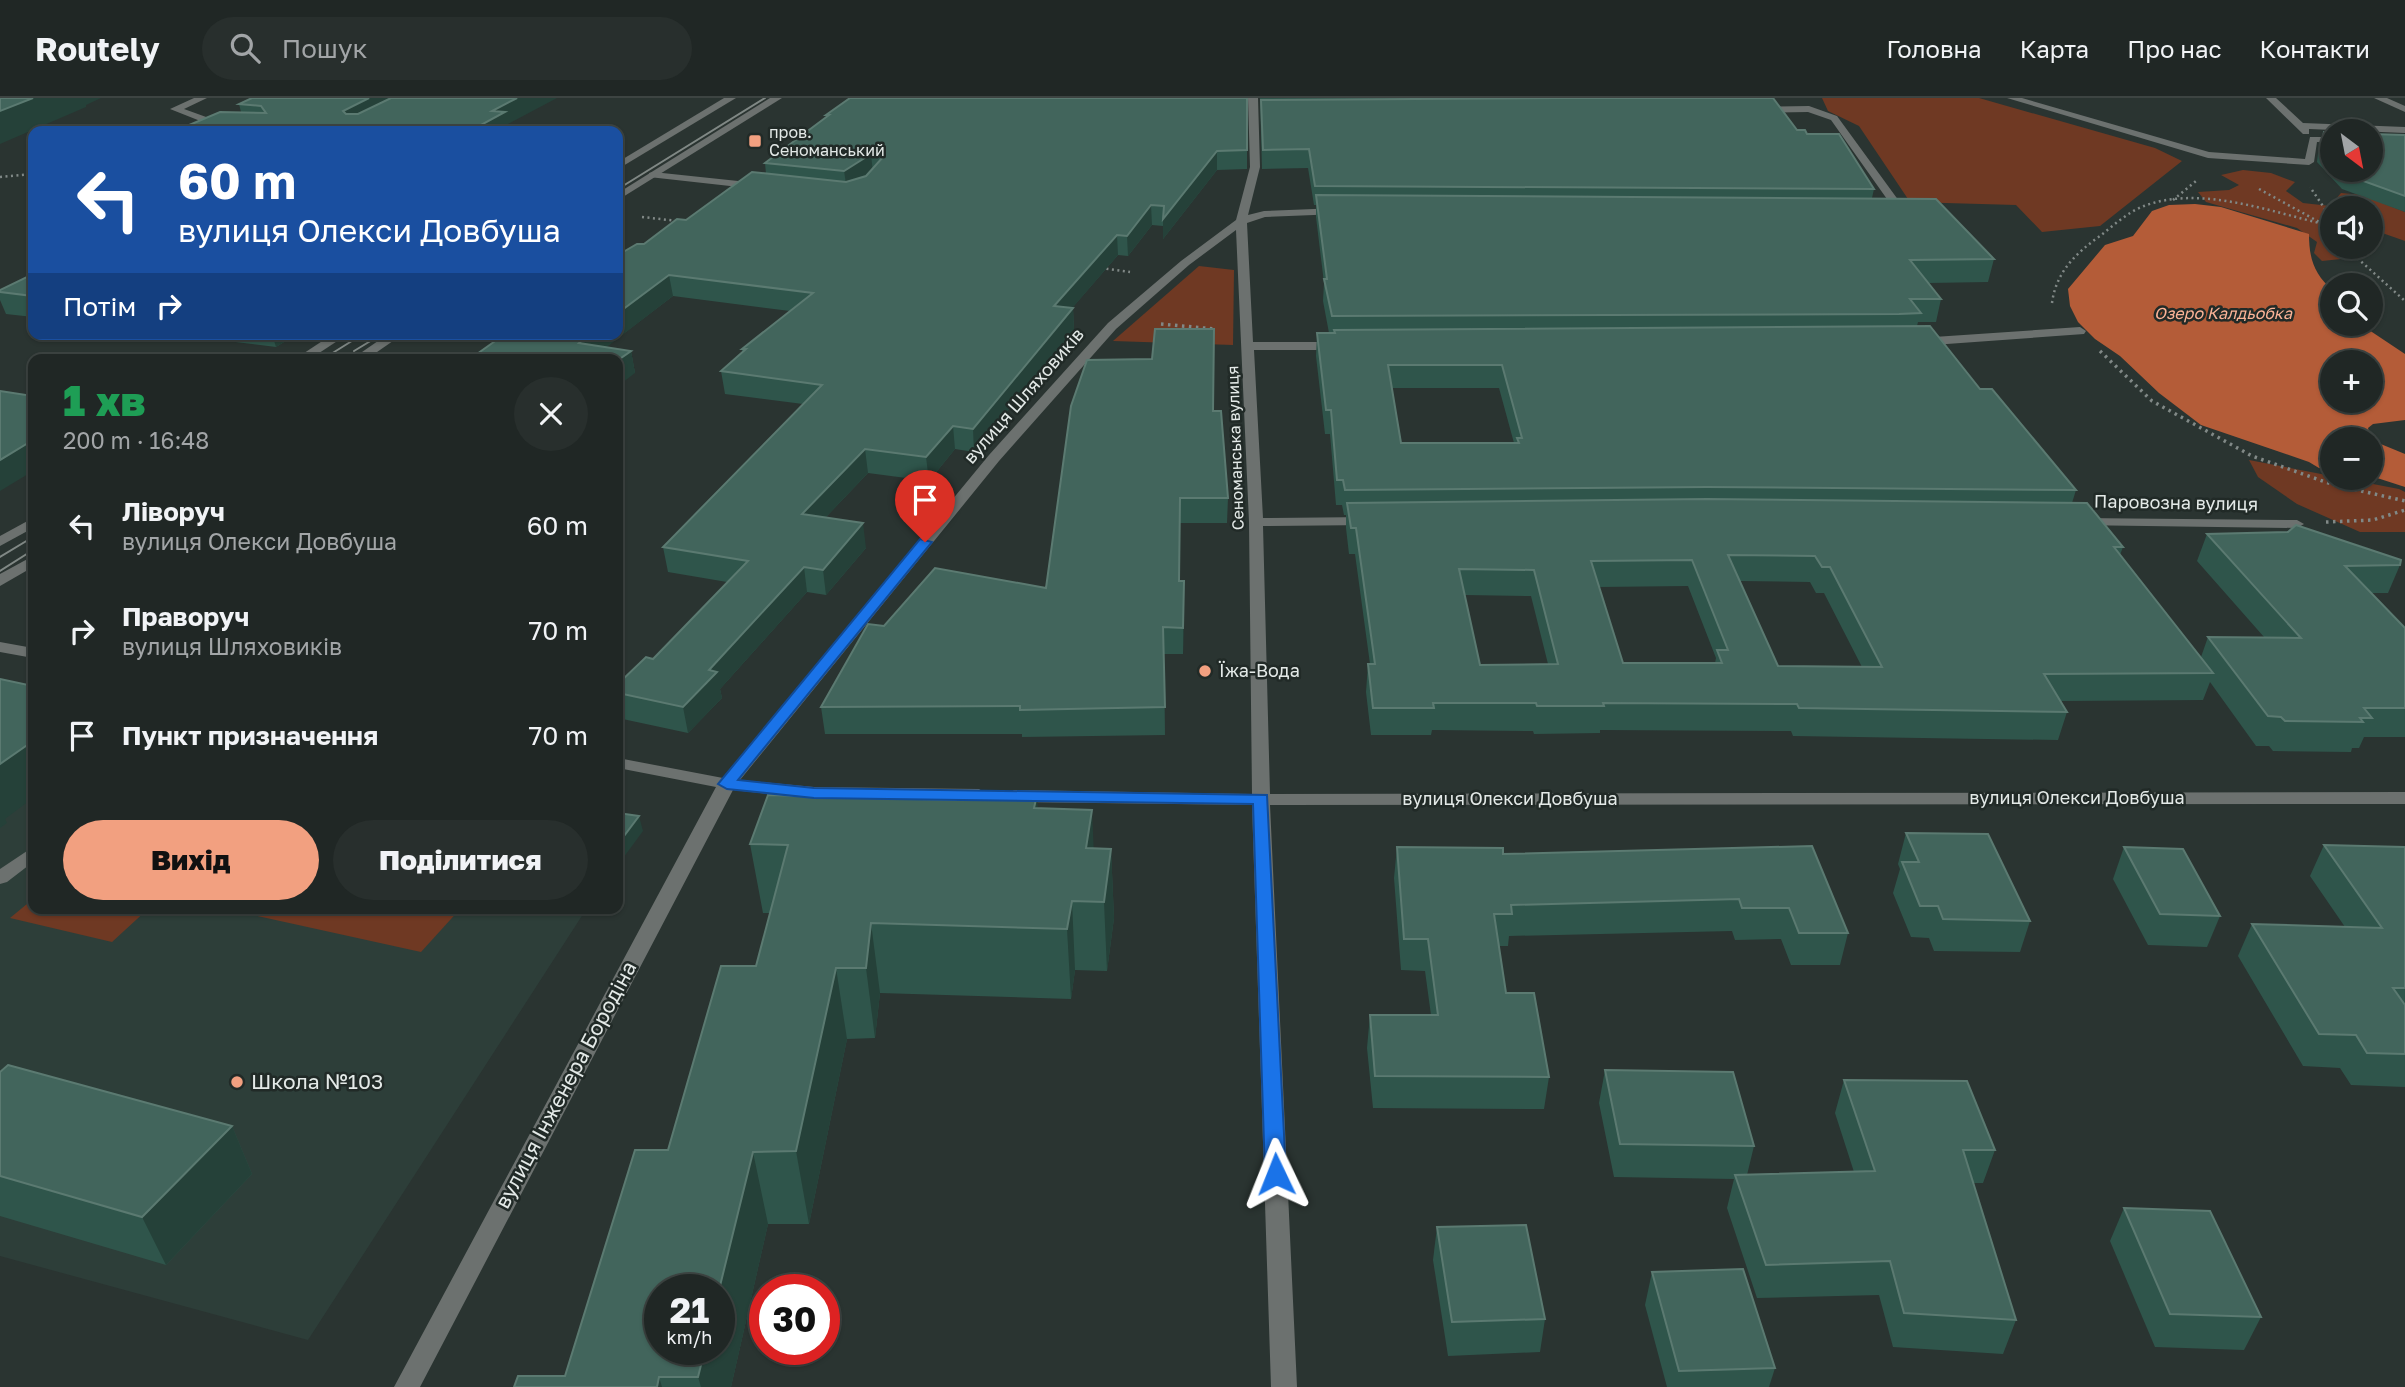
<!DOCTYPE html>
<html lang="uk">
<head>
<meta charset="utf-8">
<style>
  :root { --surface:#202725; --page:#282f2d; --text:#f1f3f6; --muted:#a2a5a7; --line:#3d4442; --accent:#f2a080 }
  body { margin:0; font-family:"Golos Text",sans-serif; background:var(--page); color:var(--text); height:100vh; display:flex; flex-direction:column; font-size:26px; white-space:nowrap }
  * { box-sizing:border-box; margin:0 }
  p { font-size:23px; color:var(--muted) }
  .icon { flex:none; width:38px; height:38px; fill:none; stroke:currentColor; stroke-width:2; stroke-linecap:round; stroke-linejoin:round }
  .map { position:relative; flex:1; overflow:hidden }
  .sheet { position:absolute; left:28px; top:256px; width:595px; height:560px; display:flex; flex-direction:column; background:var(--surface); border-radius:14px; box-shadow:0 2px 5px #0004,0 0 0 2px var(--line) }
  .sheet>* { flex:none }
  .banner { position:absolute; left:28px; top:28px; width:595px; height:214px; border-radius:14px; box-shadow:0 2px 5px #0004,0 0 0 2px var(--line); background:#1a4fa0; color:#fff; overflow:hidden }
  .needle { width:46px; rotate:148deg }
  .tools { position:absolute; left:2320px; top:21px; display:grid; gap:14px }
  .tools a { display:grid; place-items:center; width:63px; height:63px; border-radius:50%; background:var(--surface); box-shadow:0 2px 5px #0004,0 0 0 2px var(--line); font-size:35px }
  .speed { position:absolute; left:644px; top:1176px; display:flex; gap:14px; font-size:35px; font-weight:700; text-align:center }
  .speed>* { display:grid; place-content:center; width:91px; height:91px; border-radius:50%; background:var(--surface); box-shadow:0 2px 5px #0004,0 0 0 2px var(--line); line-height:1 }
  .speed small { font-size:18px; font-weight:400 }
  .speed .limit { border:10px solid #d22; background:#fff; color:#111 }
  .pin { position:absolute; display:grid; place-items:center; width:60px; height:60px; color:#fff; margin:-72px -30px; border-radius:50% 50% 50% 0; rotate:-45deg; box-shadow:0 0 7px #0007 }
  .pin .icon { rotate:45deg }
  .me { position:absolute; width:77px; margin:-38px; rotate:358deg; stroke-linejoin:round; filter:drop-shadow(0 0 5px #0008) }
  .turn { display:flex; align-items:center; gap:24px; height:147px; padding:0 35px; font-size:32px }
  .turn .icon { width:91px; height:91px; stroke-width:2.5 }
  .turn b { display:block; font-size:49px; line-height:60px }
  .then { display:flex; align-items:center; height:66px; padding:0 35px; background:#0003; gap:14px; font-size:26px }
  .round { display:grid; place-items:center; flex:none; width:74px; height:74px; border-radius:37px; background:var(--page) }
  .overview { display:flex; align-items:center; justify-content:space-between; height:119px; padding:0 35px }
  h1 { font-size:42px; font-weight:800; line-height:52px; color:#1e9e55 }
  .primary-button { display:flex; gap:14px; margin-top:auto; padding:14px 35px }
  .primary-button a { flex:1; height:80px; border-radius:42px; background:var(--accent); color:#111; font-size:28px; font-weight:800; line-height:80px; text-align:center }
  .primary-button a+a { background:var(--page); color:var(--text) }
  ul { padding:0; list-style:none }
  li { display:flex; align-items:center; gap:21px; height:105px; padding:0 35px }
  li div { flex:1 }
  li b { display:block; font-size:26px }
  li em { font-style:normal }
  header { display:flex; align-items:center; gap:42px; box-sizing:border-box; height:98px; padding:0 35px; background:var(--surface); border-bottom:2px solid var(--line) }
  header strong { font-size:33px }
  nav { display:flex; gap:38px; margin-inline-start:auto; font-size:24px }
  .search { width:490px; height:63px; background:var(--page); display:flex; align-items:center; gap:18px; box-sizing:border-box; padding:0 24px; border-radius:38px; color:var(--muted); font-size:26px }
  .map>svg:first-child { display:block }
  .built { fill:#2d3e39 }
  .green { fill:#6f3923 }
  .water { fill:#b45c38; fill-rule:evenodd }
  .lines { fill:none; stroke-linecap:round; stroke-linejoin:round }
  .path-far1 { stroke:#818987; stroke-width:2.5; stroke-dasharray:2 3.5; stroke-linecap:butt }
  .path { stroke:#818987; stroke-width:3.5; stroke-dasharray:2.5 4.5; stroke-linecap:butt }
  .service { fill:#6c716f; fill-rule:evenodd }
  .minor { fill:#6c716f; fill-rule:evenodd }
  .tertiary { fill:#6c716f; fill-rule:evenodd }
  .tram { stroke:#808885; stroke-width:2 }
  .wall { fill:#2f554b; fill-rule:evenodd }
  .shaded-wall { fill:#254139 }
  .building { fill:#42655c; stroke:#5b7a71; stroke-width:2; fill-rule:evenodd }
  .route { fill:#1a73e8; stroke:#114b97; stroke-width:2 }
  .poi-dot { fill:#f2a080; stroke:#212a27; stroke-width:2.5 }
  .labels { text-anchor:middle; stroke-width:5; stroke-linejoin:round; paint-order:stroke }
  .far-poi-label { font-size:16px; fill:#e3e9e7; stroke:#212a27; text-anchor:start }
  .far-water-label { font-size:16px; font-style:italic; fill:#fbb397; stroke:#212a27 }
  .far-street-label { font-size:16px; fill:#e3e9e7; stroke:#212a27 }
  .street-label { font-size:18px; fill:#e3e9e7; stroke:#212a27 }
  .poi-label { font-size:18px; fill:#e3e9e7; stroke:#212a27; text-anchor:start }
  .near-poi-label { font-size:21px; fill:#e3e9e7; stroke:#212a27; text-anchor:start }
  .near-street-label { font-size:21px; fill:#e3e9e7; stroke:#212a27 }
</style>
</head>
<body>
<header>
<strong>Routely</strong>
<div class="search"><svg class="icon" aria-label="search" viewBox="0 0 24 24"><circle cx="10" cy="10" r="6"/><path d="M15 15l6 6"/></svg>Пошук</div>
<nav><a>Головна</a><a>Карта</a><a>Про нас</a><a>Контакти</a></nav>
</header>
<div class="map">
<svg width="2405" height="1289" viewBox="0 0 2405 1289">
  <rect width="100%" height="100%" fill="#2a3431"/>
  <path class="built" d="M0,593L33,600V810H587L308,1242L0,1158Z"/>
  <g class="green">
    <path d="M1822,0H1979L2155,50L2182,63L2100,128L2042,134L2016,107L1910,104L1859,28L1828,13Z"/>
    <path d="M2243,72L2271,75L2295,84L2286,93L2303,105L2330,108L2341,95L2362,97L2405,114V143L2371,131V110H2333V130L2322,134L2341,161L2322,163L2314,155L2317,144L2297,130L2206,104L2198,94L2229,92L2239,87L2221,77Z"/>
    <path d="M1199,168L1234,172L1233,247L1113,243Z"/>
    <path d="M2249,362L2399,391L2405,394V434H2360L2297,406L2258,379Z"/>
    <path d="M33,801V810H149L112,844L10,820Z"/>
    <path d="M221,810H461L421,854Z"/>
  </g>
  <g class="water">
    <path d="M2195,106L2221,109L2309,136C2309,160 2314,177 2333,192V226H2360L2405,256V322L2373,326L2368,330L2371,341H2333V371L2319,370L2309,364L2201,327L2159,295L2120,258L2095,241L2078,224L2070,208L2068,191L2105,147L2133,138L2152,113L2169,107ZM2333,264H2371V303H2333Z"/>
    <path d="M2371,342L2405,356V389L2371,378Z"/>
  </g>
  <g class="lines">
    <g class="path-far1">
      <path d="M0,79L33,76"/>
      <path d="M2259,91L2323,126L2333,136"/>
      <path d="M2173,102L2196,83"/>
      <path d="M642,119L678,123"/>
      <path d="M2345,149L2405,203"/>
      <path d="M1101,170L1130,174"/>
      <path d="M2052,205C2056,174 2076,155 2100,138C2114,127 2128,114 2144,108C2199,87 2269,113 2323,126L2325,111L2310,89"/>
    </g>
    <g class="path">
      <path d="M1161,226L1215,231"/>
      <path d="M2100,253L2152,303L2252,358L2331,386L2405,403"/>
      <path d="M2326,424L2373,422L2405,412"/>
    </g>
    <g class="service">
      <path d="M194,0H207L184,11L220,24L270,33L218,30L170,11Z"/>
      <path d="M2007,0H2022L2209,54L2305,61L2310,39H2333V45L2317,44L2314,64L2309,67L2208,60Z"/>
      <path d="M2266,0H2276L2303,25L2405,29V35L2309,31V36H2303Z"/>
      <path d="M2374,0H2387L2405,8V14Z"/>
      <path d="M653,74L757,85L762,88L757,91L649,79V75Z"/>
      <path d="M33,749V764L7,784L0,786V771Z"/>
    </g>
    <g class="minor">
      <path d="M1248,0H1258L1260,69L1248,117L1264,113L1339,110L1344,113L1339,116L1265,119L1247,125L1253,244H1338L1344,248L1338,252H1254L1263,420L1370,419L1377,423L1370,427L1263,428L1270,696L2405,694V706L1270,707L1297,1289H1271L1252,707L1014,704L1005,698L1014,692L1252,696L1249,424L1236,132L1189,167L1116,231L999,363L740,682L814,689L979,691L988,697L985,701H814L733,692L420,1289H394L716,689L618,670V660L723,680L989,357L1108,225L1181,163L1236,122L1250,69Z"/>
      <path d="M1809,8L1837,18L1907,114V118H1899L1831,22L1808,14L1758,15L1753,12L1758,9Z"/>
      <path d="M2080,229L2086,233L2084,236L1919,248L1913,244L1919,240Z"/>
      <path d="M2080,420L2297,422L2304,426L2297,430L2075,427V421Z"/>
      <path d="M0,544L33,550V560L0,554Z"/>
    </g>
    <g class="tertiary">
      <path d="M724,0H736L618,71V64Z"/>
      <path d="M770,0H782L618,102V95Z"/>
      <path d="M333,236H348L310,261H295Z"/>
      <path d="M388,236H403L367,261H352Z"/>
      <path d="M33,420V430L0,448V438Z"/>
      <path d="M33,458V469L0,488V476Z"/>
    </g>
    <g class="tram">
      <path d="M618,91L765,0"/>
      <path d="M354,253L382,236"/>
      <path d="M323,261L363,236"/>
      <path d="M0,459L33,439"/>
      <path d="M0,473L33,452"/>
    </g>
  </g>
  <g class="wall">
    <path d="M1247,0V71L1217,72L1163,141V128L1152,127L1128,158L1118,157L1072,210H1073L1074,232L974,354L955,351L929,383L868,375L825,420L866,450L826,497L807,494L720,591L722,600L688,635L618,620V586L653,561L727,484L668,474L663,449L803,306L725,296L721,273L742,255V251L790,213L673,198L606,249L631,253L635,275L470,261L644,146L766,76L765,65L826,19V17Z"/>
    <path d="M1260,0H1773L1797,32L1807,36L1874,91L1872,100L1994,161L1988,184L1928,185L1941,201L1936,224H1918L1917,228L1980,291L2076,392L2072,405L2123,449L2120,457L2201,559L2208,539H2264L2197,463L2207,436L2400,467L2388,495H2371L2405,530V639H2364L2359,650H2352L2351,654L2273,653L2269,648H2256L2210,584L2203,602L2061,603L2067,614L2058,642L1793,638L1791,633L1600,632V635L1534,636L1533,633L1432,632L1431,637H1371L1366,594L1368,566H1370L1355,456H1349L1346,430V417H1344L1342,407H1336L1330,336H1325L1316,258L1317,235H1329L1323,203L1324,185L1316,119V107H1314L1308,70L1262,71ZM1392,290H1499L1514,345H1401ZM1740,483L1810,484L1816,495H1824L1862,569L1778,568ZM1688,488L1716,560L1715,565H1623L1599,489ZM1465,497L1531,498L1548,566L1480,567Z"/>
    <path d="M239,6L508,26L509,33H175L241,14Z"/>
    <path d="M2324,34H2333V72H2371L2405,37V114L2342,91L2317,64L2319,47Z"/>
    <path d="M33,176V219L6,216L0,202V192Z"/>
    <path d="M170,236H297L276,249Z"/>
    <path d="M1213,313L1228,400L1227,425H1180L1179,483L1184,509L1183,556H1164L1165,637L1022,639V636H825L821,609L884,528L1046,490Z"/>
    <path d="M1038,710L1094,751H1111L1114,820L1107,873L1075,872L1071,901L880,895L875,940L847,941L809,1126H768L731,1289H514L565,1278L668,1052L756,868L770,815H763L750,746Z"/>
    <path d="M1906,735L2030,823L2020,854L1934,853L1929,840L1911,839L1893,795L1900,771L1898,766Z"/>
    <path d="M2324,747L2405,749V989L2351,987L2340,970L2303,968L2238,858L2252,826L2345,829L2310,778Z"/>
    <path d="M1812,748L1848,835L1840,867H1791L1781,841L1735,842L1732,833L1509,838L1508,848H1498L1506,895L1549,979L1544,1011L1373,1010L1367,950L1370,917H1431L1425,873L1401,872L1394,780L1397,749L1503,756Z"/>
    <path d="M2124,749L2220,818L2207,849L2148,847L2113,781Z"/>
    <path d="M1605,972L1754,1048L1747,1077L1854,1074L1835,1015L1844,982L1995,1052L1983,1085H1973L2016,1222L2003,1256L1893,1249L1879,1197L1757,1200L1727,1110L1734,1081L1614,1079L1599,1005Z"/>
    <path d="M0,974L232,1028L252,1076L166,1167L0,1118Z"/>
    <path d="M2124,1110L2261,1219L2244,1252L2155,1249L2110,1143Z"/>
    <path d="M1437,1129L1545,1221L1540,1254L1448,1258L1433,1162Z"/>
    <path d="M1652,1174L1775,1270L1769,1289H1667L1645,1207Z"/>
  </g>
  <g class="shaded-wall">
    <path d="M33,0H101L86,7V9L0,46V13Z"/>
    <path d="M369,0H411L348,32L343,13Z"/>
    <path d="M517,0H557L508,26L509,33H470L492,13Z"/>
    <path d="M1217,53V72L1163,141V121Z"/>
    <path d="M871,56L873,75L847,92L844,73Z"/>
    <path d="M1151,107L1152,127L1128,158L1127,138Z"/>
    <path d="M1117,137L1118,157L1055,230L1054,208Z"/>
    <path d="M669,177L673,198L591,261L579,245L590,236H618V215Z"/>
    <path d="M1073,210L1074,232L974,354L973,331Z"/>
    <path d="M272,236H297L276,249Z"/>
    <path d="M631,253L635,275L618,288V262Z"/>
    <path d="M953,328L955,351L929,383L926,359Z"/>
    <path d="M33,342V373L0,393V362Z"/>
    <path d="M865,351L868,375L805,441L802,416Z"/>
    <path d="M863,425L866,450L826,497L823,472Z"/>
    <path d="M804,469L807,494L720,591L722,600L688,635L683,609L709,572Z"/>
    <path d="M1184,483V509L1183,556V530Z"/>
    <path d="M33,643V700L5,721L7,725L0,730V666Z"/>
    <path d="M1037,697L1041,764L1034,710Z"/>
    <path d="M1092,712L1095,780L1086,750Z"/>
    <path d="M639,718L643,733L618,767V746Z"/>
    <path d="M1111,751L1114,820L1107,873L1104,804Z"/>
    <path d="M1072,803L1075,872L1071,901L1067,831Z"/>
    <path d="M871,825L880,895L875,940L866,870Z"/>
    <path d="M836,870L847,941L809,1126L796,1053Z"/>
    <path d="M232,1028L252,1076L166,1167L142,1119Z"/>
    <path d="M753,1054L768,1126L731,1289H701L698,1279L705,1251H719V1192Z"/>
    <path d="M659,1279L662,1289H657Z"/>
  </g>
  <g class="building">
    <path d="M0,0H33L0,13Z"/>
    <path d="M252,0H369L343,13L346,16H358L391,0H517L492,13L505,14L470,33H175L220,14L266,15L261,8L239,6Z"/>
    <path d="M850,0H1247V52L1217,53L1163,121L1164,108L1151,107L1127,138L1117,137L1054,208L1073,210L973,331L953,328L926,359L865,351L802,416L863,425L823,472L804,469L709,572L717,574L683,609L618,595V586L646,559L653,561L748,463L663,449L822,287L721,273L746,251H742L813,195L669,177L618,215V157L637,146H644L677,121L686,122L752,74L846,84L866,78L884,58L871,56L844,73L765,65L829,17H826Z"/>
    <path d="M1569,0H1773L1797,32H1805L1807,36H1839L1874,91L1315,88L1309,51L1263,52L1261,2Z"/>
    <path d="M2324,34H2333V63L2321,51Z"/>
    <path d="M2371,36L2405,37V98L2347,77L2341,72H2371Z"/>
    <path d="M1316,97L1936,101L1994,161L1910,162L1941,201H1910L1921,215L1899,216L1332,218L1324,181H1327Z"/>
    <path d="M33,176V198L0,194V192Z"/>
    <path d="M1930,228L1980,291H1992L2076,392L1707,389L1345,392L1343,382H1337L1331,312H1326L1317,235H1335L1334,232ZM1388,267H1502L1522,340H1517L1519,345H1401Z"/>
    <path d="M1155,231H1214L1213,313H1221L1228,400H1180L1179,483H1184L1183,530L1163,529L1165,609L1020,612V608L821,609L868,526L884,528L935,470L1046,490L1071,308L1087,262L1152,261Z"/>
    <path d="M505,236H590L579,245L631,253L618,262V261H470Z"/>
    <path d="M0,293L33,298V342L0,362Z"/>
    <path d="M1707,401L2087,405L2123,449H2114L2213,575L2044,576L2067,614L1799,610L1797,606L1603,605L1604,608H1537L1536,605H1433L1434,610H1373L1368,566H1375L1356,430H1351L1347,405ZM1728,457L1815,458L1822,469H1830L1882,569L1778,568ZM1692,462L1728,552H1717L1722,565H1623L1591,463ZM1459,471L1534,472L1558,566L1480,567Z"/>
    <path d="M2296,427L2401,462L2400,467L2345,468L2405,530V610H2364L2372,620H2360L2363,624L2285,623L2281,619L2268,618L2208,539L2301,540L2207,436L2288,434Z"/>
    <path d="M0,581L33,588V643L0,666Z"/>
    <path d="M957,694L1037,697L1034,710L1092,712L1086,750L1111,751L1104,804L1072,803L1067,831L871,825L866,870H836L796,1053L753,1054L719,1192H660V1251H705L698,1279H659L657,1289H514L518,1278H565L635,1052H668L721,868H756L788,747L750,746L768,697L956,702Z"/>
    <path d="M618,715L639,718L618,746Z"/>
    <path d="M1906,735L1988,736L2030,823L1943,821L1938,808H1920L1902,764H1919Z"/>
    <path d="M2324,747L2405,749V890H2393L2405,907V956L2367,955L2356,937L2319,936L2252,826L2382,830Z"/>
    <path d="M1812,748L1848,835H1799L1789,810H1742L1739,801L1511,807L1512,816H1494L1506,895H1534L1549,979L1375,978L1370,917H1438L1428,841H1404L1397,749L1503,750V756Z"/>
    <path d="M2124,749L2183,751L2220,818L2160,816Z"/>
    <path d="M8,967L232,1028L142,1119L0,1078V974Z"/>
    <path d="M1605,972L1733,974L1754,1048L1620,1046Z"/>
    <path d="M1844,982L1967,983L1995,1052H1963L2016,1222L1904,1215L1890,1163L1766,1167L1735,1077L1875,1073Z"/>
    <path d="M2124,1110L2210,1113L2261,1219L2170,1216Z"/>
    <path d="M1526,1127L1545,1221L1452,1224L1437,1129Z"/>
    <path d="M1743,1171L1775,1270L1679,1273L1652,1174Z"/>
  </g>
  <path class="route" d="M920,441L932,444L738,682L814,690L1267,697L1286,1076L1283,1081H1268L1265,1076L1253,706L814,700L727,691L718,686Z"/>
  <g class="poi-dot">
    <rect x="748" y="36" width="14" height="14" rx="3.5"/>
    <circle cx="1205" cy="573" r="7"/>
    <circle cx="237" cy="984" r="7"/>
  </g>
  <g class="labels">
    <g class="far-poi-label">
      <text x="769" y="40">пров.<tspan x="769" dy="18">Сеноманський</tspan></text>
    </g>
    <g class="far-water-label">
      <text x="2223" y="221">Озеро Калдьобка</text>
    </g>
    <g class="far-street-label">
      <text transform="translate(1235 350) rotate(-92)" y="6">Сеноманська вулиця</text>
    </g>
    <g class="street-label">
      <text transform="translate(1024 298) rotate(-49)" y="6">вулиця Шляховиків</text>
      <text transform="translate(2176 405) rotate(1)" y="6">Паровозна вулиця</text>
      <text x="2077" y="706">вулиця Олекси Довбуша</text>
      <text x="1510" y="707">вулиця Олекси Довбуша</text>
    </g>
    <g class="poi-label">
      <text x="1219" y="579">Їжа-Вода</text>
    </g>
    <g class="near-poi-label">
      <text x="251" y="991">Школа №103</text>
    </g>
    <g class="near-street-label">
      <text transform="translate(566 987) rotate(-62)" y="7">вулиця Інженера Бородіна</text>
    </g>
  </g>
</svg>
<div class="tools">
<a><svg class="needle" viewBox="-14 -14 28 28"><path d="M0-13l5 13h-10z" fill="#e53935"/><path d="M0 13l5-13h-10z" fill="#a2a5a7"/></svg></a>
<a><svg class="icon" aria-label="sound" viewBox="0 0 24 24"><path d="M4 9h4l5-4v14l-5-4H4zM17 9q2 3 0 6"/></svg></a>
<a><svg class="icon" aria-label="search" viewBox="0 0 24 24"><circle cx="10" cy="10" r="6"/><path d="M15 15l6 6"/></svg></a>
<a>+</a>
<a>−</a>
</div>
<div class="speed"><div>21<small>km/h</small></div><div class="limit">30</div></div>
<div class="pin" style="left:925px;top:444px;background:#d93025"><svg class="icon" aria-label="arrive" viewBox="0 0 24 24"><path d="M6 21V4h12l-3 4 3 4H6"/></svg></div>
<svg class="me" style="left:1276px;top:1076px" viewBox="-20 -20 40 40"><path d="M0-17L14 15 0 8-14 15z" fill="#1a73e8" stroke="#fff" stroke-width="4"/></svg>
<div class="banner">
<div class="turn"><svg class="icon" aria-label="left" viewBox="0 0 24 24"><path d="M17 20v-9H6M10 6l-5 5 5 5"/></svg><div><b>60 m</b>вулиця Олекси Довбуша</div></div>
<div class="then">Потім<svg class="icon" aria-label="right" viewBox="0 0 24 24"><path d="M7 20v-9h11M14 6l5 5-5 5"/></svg></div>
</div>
<section class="sheet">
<div class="overview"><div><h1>1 хв</h1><p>200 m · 16:48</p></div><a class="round"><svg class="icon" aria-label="close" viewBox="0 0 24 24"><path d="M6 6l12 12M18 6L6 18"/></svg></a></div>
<ul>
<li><svg class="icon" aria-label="left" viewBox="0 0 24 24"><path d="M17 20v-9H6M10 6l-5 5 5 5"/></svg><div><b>Ліворуч</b><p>вулиця Олекси Довбуша</p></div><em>60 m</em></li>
<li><svg class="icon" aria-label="right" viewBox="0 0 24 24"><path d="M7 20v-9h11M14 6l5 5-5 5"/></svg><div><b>Праворуч</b><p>вулиця Шляховиків</p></div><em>70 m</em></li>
<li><svg class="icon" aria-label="arrive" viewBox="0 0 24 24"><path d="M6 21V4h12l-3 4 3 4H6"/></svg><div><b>Пункт призначення</b></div><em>70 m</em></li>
</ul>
<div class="primary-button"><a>Вихід</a><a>Поділитися</a></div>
</section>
</div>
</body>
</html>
